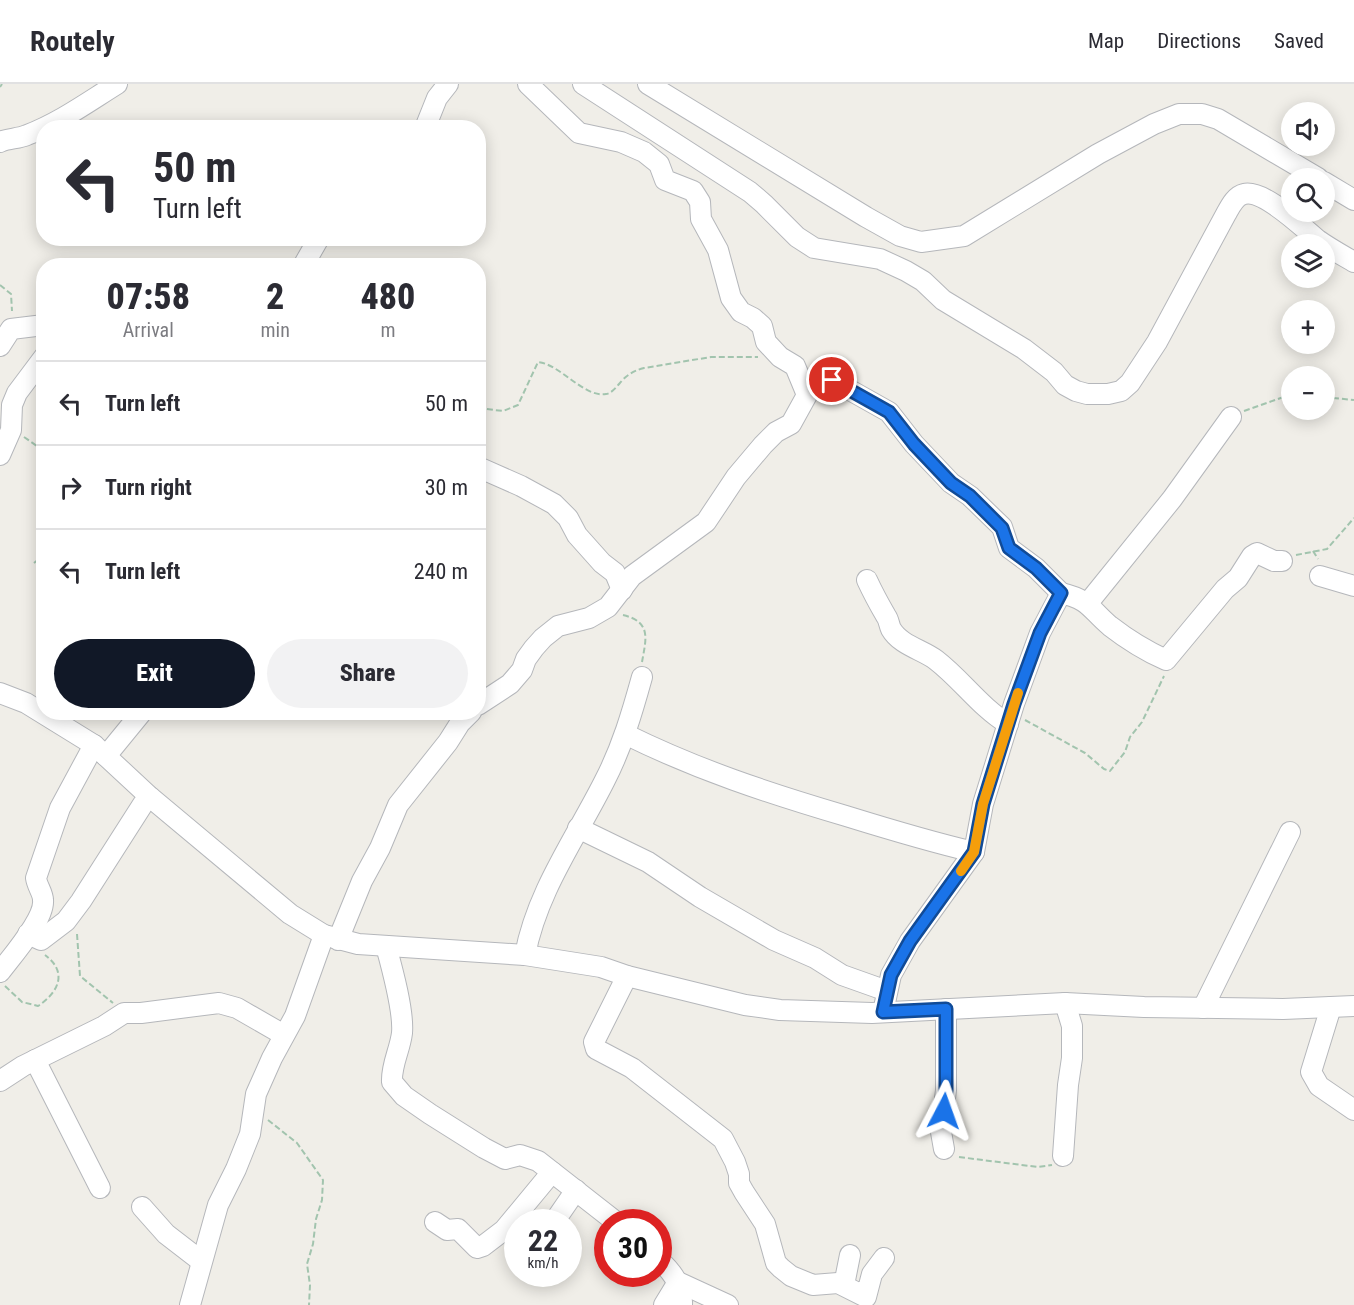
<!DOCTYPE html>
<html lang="en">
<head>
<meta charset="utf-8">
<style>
  :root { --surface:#fff; --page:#f2f2f3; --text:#2b2b33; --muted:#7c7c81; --line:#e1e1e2; --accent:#111827 }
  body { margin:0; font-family:"Roboto Condensed",sans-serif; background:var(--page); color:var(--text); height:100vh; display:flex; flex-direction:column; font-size:22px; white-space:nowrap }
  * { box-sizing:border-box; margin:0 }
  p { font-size:20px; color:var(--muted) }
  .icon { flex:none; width:33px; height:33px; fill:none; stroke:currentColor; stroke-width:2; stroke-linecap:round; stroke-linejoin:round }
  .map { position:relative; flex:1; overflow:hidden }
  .sheet { position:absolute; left:36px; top:174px; width:450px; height:462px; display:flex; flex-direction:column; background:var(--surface); border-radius:24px; box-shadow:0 3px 15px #0003 }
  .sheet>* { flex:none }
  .hud { position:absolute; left:36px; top:36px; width:450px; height:126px; border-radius:24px; box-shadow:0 3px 15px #0003; background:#fff; color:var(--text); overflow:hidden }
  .buttons { position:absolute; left:1281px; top:18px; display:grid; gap:12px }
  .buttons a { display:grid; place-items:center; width:54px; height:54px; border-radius:50%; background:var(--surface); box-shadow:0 3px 15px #0003; font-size:30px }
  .speed { position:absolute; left:504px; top:1125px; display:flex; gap:12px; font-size:30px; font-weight:700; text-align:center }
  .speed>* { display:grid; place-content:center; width:78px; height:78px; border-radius:50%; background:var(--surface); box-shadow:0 3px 15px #0003; line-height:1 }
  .speed small { font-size:15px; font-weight:400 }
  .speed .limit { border:9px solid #d22; background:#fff; color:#111 }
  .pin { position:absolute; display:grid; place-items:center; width:51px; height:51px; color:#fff; margin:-26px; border:3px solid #fff; border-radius:50%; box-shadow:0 2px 6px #0007 }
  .me { position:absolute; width:66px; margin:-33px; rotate:4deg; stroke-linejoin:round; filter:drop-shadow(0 0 4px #0008) }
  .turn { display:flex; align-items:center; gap:21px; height:126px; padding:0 18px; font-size:27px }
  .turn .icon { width:78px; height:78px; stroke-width:2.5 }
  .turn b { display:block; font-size:42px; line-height:51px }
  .eta { display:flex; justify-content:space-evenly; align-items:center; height:102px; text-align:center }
  .eta b { font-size:36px; font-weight:800; line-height:42px }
  .action { display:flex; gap:12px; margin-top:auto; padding:12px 18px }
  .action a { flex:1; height:69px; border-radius:36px; background:var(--accent); color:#fff; font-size:24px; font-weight:800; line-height:69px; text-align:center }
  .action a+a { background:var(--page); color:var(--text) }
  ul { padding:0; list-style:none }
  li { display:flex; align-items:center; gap:18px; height:84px; padding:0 18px; border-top:2px solid var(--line) }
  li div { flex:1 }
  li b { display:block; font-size:22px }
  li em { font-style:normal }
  header { display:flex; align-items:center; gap:36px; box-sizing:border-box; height:84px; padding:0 30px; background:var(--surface); border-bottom:2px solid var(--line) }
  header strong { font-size:28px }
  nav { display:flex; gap:33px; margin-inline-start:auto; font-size:21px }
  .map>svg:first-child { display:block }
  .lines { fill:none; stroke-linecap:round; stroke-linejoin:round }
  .minor-casing { stroke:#b5b7bb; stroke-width:22 }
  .path { stroke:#a2c4ae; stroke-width:2; stroke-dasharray:6 3; stroke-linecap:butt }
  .minor { stroke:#fff; stroke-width:20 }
  .route-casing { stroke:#114b97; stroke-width:15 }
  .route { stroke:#1a73e8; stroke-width:10 }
  .slow { stroke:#f59e0b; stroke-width:10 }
</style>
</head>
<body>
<header>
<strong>Routely</strong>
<nav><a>Map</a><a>Directions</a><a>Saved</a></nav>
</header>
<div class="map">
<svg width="1354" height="1221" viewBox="0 0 1354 1221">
  <rect width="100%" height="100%" fill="#f0eee8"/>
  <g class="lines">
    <g class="minor-casing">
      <g id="minor">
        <path d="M583,0L750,108L764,120L797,153L814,164L880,175L906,187L923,197L943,216L1024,265L1054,288L1065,301L1076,307L1087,310H1108L1121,307L1130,299L1157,258L1226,130C1230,123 1235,112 1244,110C1264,105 1303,144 1318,156C1329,164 1342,171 1354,178"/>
        <path d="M648,0L866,133L900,152L921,158L964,152L1098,70L1154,40L1179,30H1202L1218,35L1318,94"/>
        <path d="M425,44L437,14L448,0"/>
        <path d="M0,58C9,54 18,55 27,51C59,39 88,18 117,0"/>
        <path d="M1324,98L1354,116"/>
        <path d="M303,182L319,154"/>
        <path d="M0,262L11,245L44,241"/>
        <path d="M803,297L832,296L889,328L914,360L951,399L970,412L1002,443L1009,464L1036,484L1061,509"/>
        <path d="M0,371L11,346L12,321L17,309L44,273"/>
        <path d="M478,383L521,402L554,420L568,434L577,451L602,479L615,489L622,506"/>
        <path d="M1320,492L1354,502"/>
        <path d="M867,496C873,509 879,520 886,532C889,536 889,541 891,545C900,561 923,566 936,576C962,596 980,623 1008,640"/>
        <path d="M1088,519L1172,415L1231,333"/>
        <path d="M0,609L26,619L94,661L150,713L290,830L324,851L358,860L525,871L601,883L627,892L745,921L780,926L872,929L1065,919L1144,923L1283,925L1354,922"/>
        <path d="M478,621L510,600L522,586L526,575L534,564L543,554L558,542L589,534L608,523L632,492L706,438L736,393L763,361L776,348L791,340L807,311L795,282L780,273L766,258L762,242L753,234L741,228L731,214L718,166L701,135L700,118L693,107L665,96L659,80L644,68L621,58L579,49L528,0"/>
        <path d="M625,650C698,686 768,709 846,732C888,745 931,758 974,768"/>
        <path d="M106,672L142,628"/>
        <path d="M578,744L648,778L700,813L774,856L815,874L842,891L887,907"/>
        <path d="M28,850L41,856L66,837L81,817L143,720L150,713"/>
        <path d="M338,856L362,797L380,764L398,721L448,658L460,639L471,628"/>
        <path d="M386,862C392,884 404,927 402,949C400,966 391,981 392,998L404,1012L430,1030L484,1064L505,1075L520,1071L538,1077L616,1138"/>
        <path d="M525,871C537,807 576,754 605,696C622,663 632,629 642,593"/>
        <path d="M0,888C12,872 45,835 43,816C43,809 37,802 36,794L60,724L94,661"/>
        <path d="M627,892L594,958L596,965L632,984L723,1055L735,1078L739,1090V1099L744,1108L765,1140L776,1179L781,1184L791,1192L813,1201L838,1199L866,1213L872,1190L884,1174"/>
        <path d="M1331,923L1311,988L1319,1002L1354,1026"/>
        <path d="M1203,924L1290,748"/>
        <path d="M883,928L891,891L910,857L974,768L983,720L1014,620L1040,549L1061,509C1090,516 1089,524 1110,542C1128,556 1146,567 1166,576L1225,505L1238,494L1252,472L1257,469L1274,477H1282"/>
        <path d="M35,976L100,1104"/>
        <path d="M0,997L23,982L104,942L124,929H141L219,919L237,924L284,951"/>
        <path d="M944,1065L941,1048L946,1006V925"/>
        <path d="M1063,1072L1068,1001L1072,974V942L1065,919"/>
        <path d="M142,1123L166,1150L201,1177"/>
        <path d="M435,1138L447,1146L458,1145L477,1164L483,1162L504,1146L552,1088"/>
        <path d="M554,1138L576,1106"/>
        <path d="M658,1175C672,1187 683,1202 682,1221"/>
        <path d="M844,1201L850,1171"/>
        <path d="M190,1221L218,1121L236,1085L250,1050L256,1010L272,974L295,932L324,851"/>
        <path d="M664,1221L678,1198L728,1221"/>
      </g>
    </g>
    <g class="path">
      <path d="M0,3L2,0"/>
      <path d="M0,201L11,210L12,227"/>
      <path d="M1324,313L1354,316"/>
      <path d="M478,324L503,327L518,321L538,278C560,280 584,314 606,310C614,309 620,297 627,292C632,288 637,286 644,284L711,273H758"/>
      <path d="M1244,327L1292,310"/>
      <path d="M24,353L44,367"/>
      <path d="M1313,467L1318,475"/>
      <path d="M1296,471L1327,465L1354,434"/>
      <path d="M34,479L44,471"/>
      <path d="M623,531C652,538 646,555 642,578"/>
      <path d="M1025,636L1085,669L1104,685L1110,687L1125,668L1130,653L1142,638L1164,592"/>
      <path d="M77,850L80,892L113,919"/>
      <path d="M5,902L22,918L38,922C59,908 68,888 45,871"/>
      <path d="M268,1036L297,1059L323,1096L322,1116L316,1135L313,1160L307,1180L310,1201L309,1221"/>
      <path d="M959,1073L1038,1083L1052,1081"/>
    </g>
    <use href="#minor" class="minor"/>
  </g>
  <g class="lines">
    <g class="route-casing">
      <path id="route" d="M832,296L889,328L914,360L951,399L970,412L1002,444L1009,464L1036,484L1061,509L1040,549L1014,620L983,720L974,768L910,857L891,891L883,928L946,925V1006L944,1027"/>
    </g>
    <use href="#route" class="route"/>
    <path class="slow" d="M961,787L974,768L983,720L1018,609"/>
  </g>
</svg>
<div class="buttons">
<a><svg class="icon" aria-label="sound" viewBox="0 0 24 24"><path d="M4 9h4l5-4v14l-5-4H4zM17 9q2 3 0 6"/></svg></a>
<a><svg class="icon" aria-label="search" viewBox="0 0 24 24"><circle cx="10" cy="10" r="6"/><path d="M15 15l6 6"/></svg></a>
<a><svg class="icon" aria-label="layers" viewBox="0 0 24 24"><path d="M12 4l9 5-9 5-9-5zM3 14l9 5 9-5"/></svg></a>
<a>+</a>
<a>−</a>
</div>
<div class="speed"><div>22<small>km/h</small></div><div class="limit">30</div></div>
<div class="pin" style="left:832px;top:296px;background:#d93025"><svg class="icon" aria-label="arrive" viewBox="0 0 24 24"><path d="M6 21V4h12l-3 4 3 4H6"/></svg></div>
<svg class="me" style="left:944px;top:1027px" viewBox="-20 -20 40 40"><path d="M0-17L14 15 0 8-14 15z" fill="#1a73e8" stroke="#fff" stroke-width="4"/></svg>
<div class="hud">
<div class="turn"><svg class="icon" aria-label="left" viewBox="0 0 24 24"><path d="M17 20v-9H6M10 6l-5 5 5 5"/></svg><div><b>50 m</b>Turn left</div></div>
</div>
<section class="sheet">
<div class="eta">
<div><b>07:58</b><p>Arrival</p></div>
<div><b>2</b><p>min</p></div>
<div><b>480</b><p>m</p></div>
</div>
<ul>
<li><svg class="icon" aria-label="left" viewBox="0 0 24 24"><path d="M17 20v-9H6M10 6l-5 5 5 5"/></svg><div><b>Turn left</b></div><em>50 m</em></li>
<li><svg class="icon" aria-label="right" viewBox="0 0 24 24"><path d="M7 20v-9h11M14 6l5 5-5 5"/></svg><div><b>Turn right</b></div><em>30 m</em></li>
<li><svg class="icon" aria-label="left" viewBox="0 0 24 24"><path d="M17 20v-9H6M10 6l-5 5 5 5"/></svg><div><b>Turn left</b></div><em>240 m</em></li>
</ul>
<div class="action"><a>Exit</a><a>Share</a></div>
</section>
</div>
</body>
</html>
